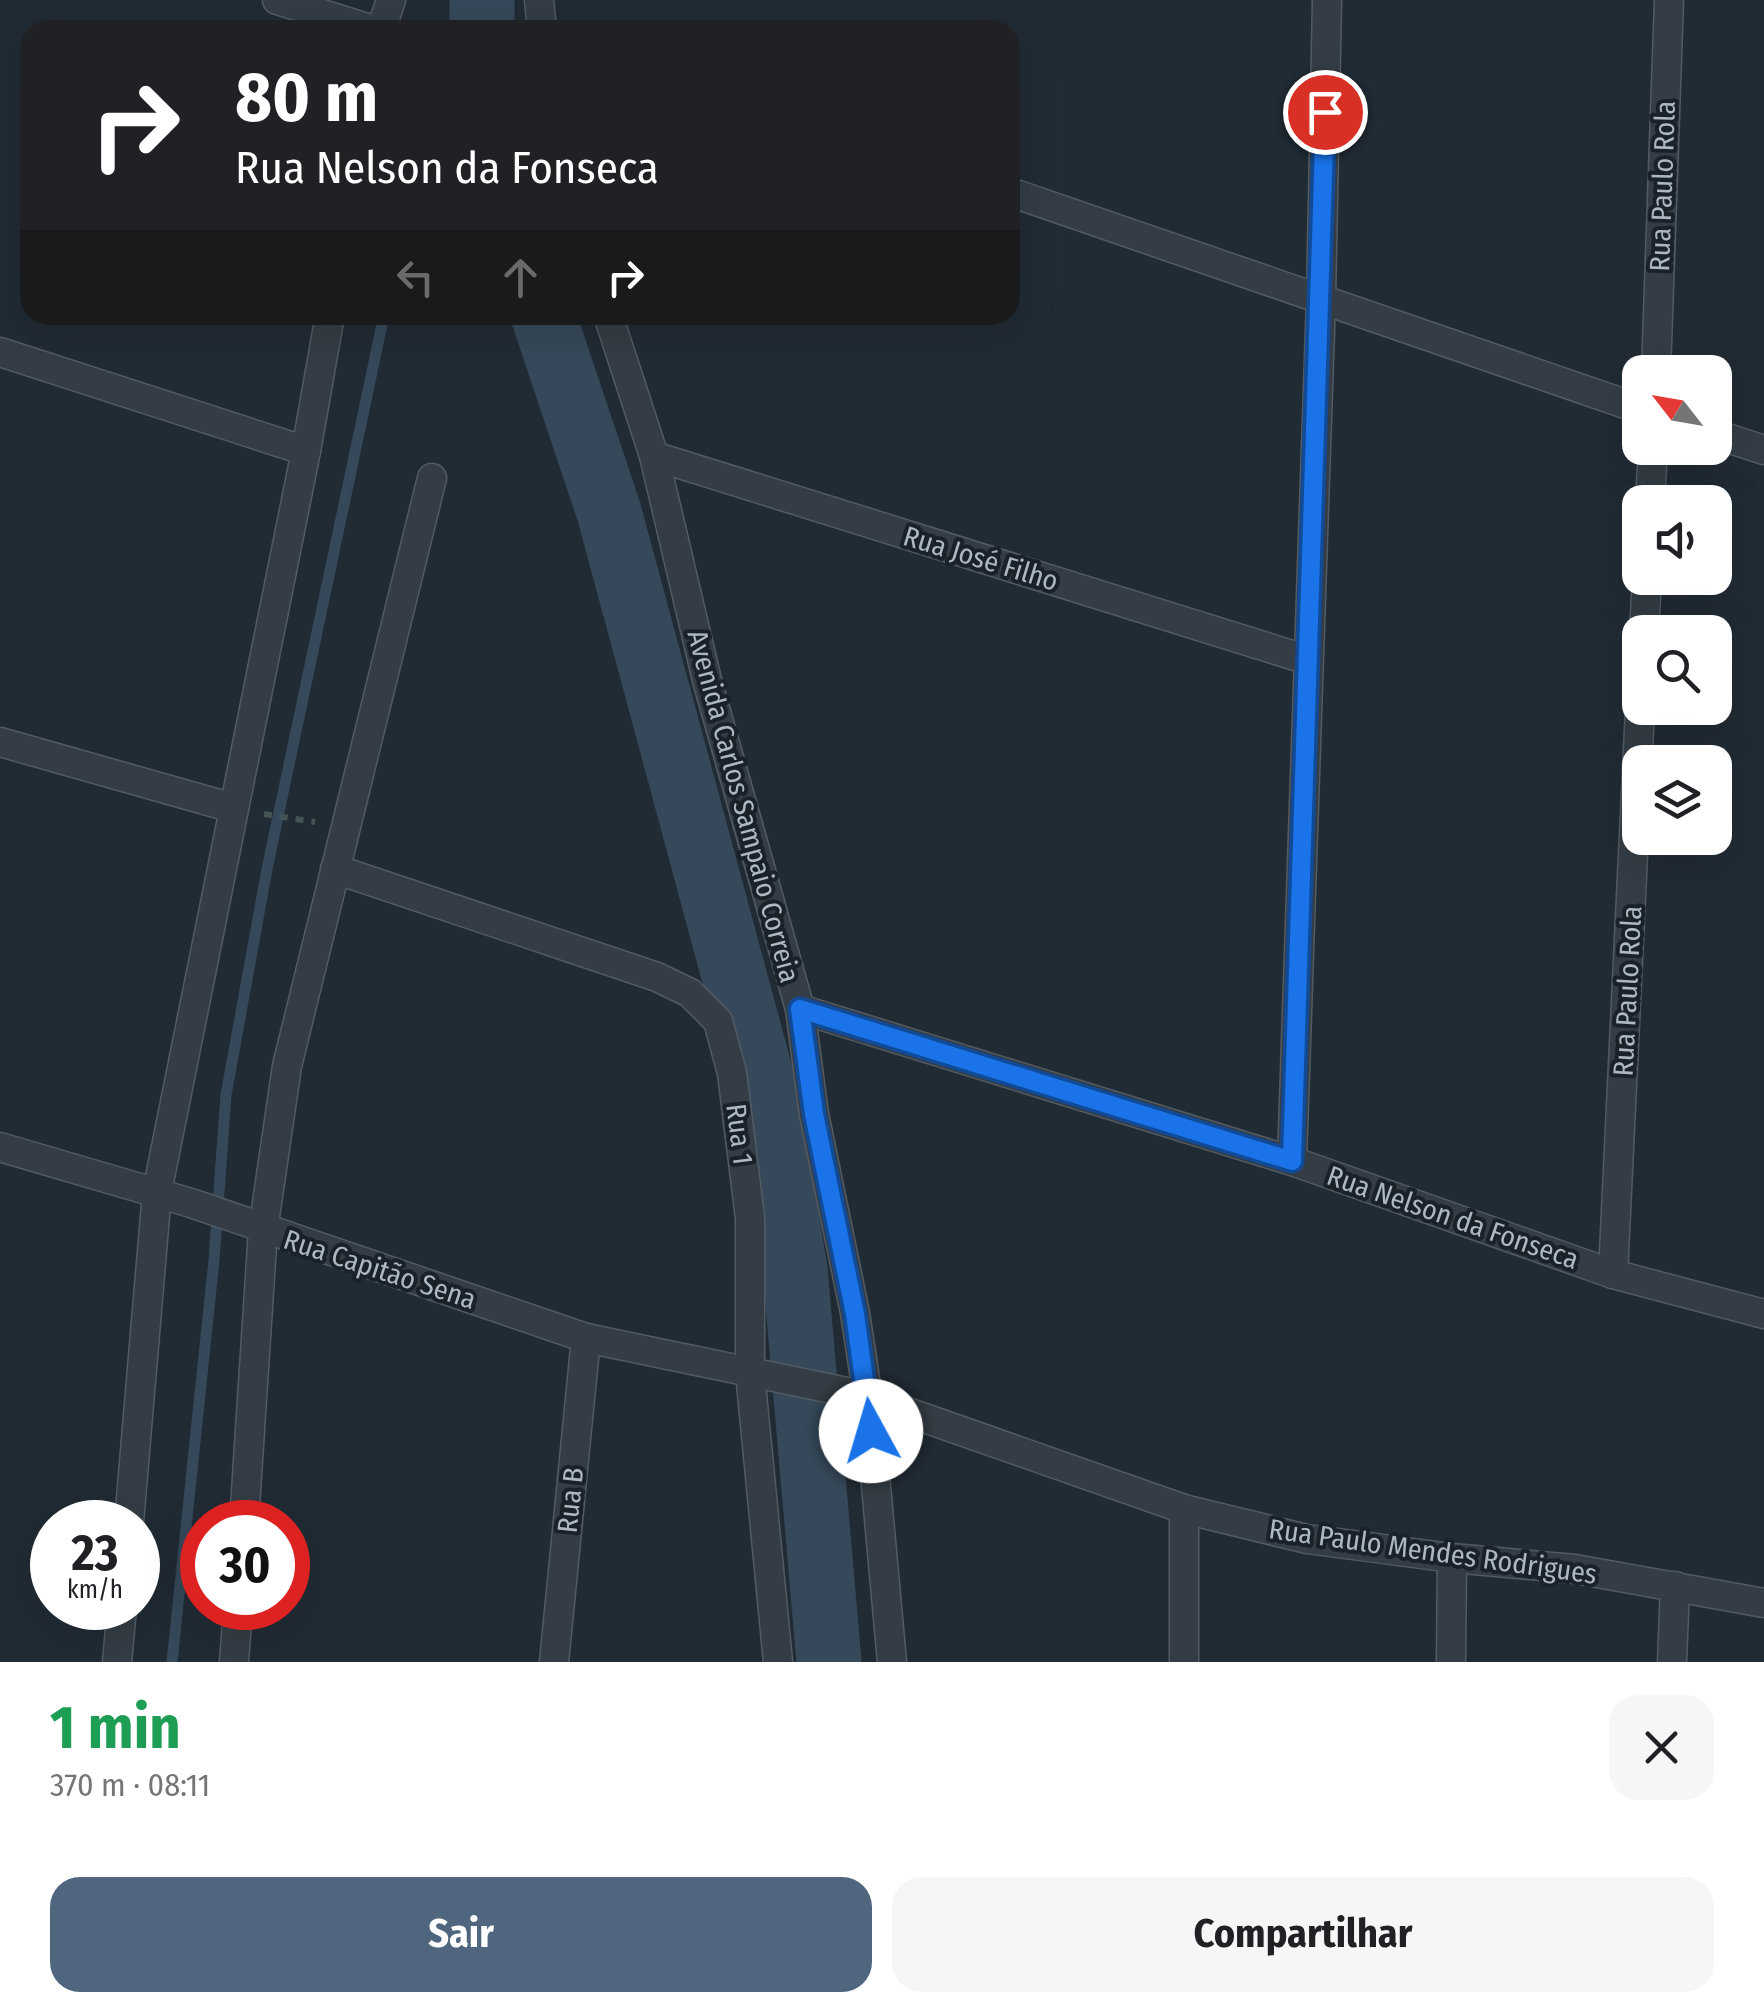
<!DOCTYPE html>
<html lang="pt">
<head>
<meta charset="utf-8">
<style>
  :root { --surface:#fff; --page:#f6f6f6; --text:#202124; --muted:#757577; --accent:#4f667e }
  body { margin:0; font-family:"Fira Sans Condensed",sans-serif; background:var(--page); color:var(--text); height:100vh; display:flex; flex-direction:column; font-size:38px; white-space:nowrap }
  * { box-sizing:border-box; margin:0 }
  p { font-size:32px; color:var(--muted) }
  .icon { flex:none; width:55px; height:55px; fill:none; stroke:currentColor; stroke-width:2; stroke-linecap:round; stroke-linejoin:round }
  .map { position:relative; height:1662px; overflow:hidden }
  .drawer { display:flex; flex-direction:column; background:var(--surface); flex:1 }
  .drawer>* { flex:none }
  .banner { position:absolute; left:20px; top:20px; width:1000px; height:305px; border-radius:30px; box-shadow:0 10px 40px #0002; background:#202124; color:#fff; overflow:hidden }
  .needle { width:65px; rotate:301deg }
  .buttons { position:absolute; left:1622px; top:355px; display:grid; gap:20px }
  .buttons a { display:grid; place-items:center; width:110px; height:110px; border-radius:20px; background:var(--surface); box-shadow:0 10px 40px #0002; font-size:50px }
  .speed { position:absolute; left:30px; top:1500px; display:flex; gap:20px; font-size:50px; font-weight:700; text-align:center }
  .speed>* { display:grid; place-content:center; width:130px; height:130px; border-radius:50%; background:var(--surface); box-shadow:0 10px 40px #0002; line-height:1 }
  .speed small { font-size:25px; font-weight:400 }
  .speed .limit { border:15px solid #d22; background:#fff; color:#111 }
  .pin { position:absolute; display:grid; place-items:center; width:85px; height:85px; color:#fff; margin:-42px; border:5px solid #fff; border-radius:50%; box-shadow:0 2px 10px #0007 }
  .me { position:absolute; width:110px; margin:-55px; rotate:354deg; stroke-linejoin:round; filter:drop-shadow(0 0 8px #0008) }
  .turn { display:flex; align-items:center; gap:35px; height:210px; padding:0 50px; font-size:45px }
  .turn .icon { width:130px; height:130px; stroke-width:2.5 }
  .turn b { display:block; font-size:70px; line-height:85px }
  .lanes { display:flex; align-items:center; height:95px; padding:0 50px; background:#0003; justify-content:center; gap:50px; direction:ltr }
  .lanes .off { opacity:.35 }
  .round { display:grid; place-items:center; flex:none; width:105px; height:105px; border-radius:30px; background:var(--page) }
  .headline { display:flex; align-items:center; justify-content:space-between; height:170px; padding:0 50px }
  h1 { font-size:60px; font-weight:700; line-height:75px; color:#1e9e55 }
  .action { display:flex; gap:20px; margin-top:auto; padding:20px 50px }
  .action a { flex:1; height:115px; border-radius:30px; background:var(--accent); color:#fff; font-size:40px; font-weight:700; line-height:115px; text-align:center }
  .action a+a { background:var(--page); color:var(--text) }
  .map>svg:first-child { display:block }
  .lines { fill:none; stroke-linecap:round; stroke-linejoin:round }
  .stream { stroke:#36495a; stroke-width:11 }
  .river { stroke:#36495a; stroke-width:65 }
  .street-casing { stroke:#525b63; stroke-width:31 }
  .path { stroke:#425454; stroke-width:6; stroke-dasharray:8 8; stroke-linecap:butt }
  .street { stroke:#343d45; stroke-width:28 }
  .route-casing { stroke:#114b97; stroke-width:25 }
  .route { stroke:#1a73e8; stroke-width:18 }
  .labels { text-anchor:middle; stroke-width:8; stroke-linejoin:round; paint-order:stroke }
  .street-label { font-size:28px; fill:#aeb8c2; stroke:#1a2229 }
</style>
</head>
<body>
<div class="map">
<svg width="1764" height="1662" viewBox="0 0 1764 1662">
  <rect width="100%" height="100%" fill="#212b34"/>
  <g class="lines">
    <path class="stream" d="M172,1662L214,1260L226,1095L267,869L384,315"/>
    <g class="river">
      <path d="M482,30V0"/>
      <path d="M543,315L609,512L765,1090L795,1269L829,1662"/>
    </g>
    <g class="street-casing">
      <g id="street">
        <path d="M277,0L374,30"/>
        <path d="M539,0L542,30"/>
        <path d="M381,30L391,0"/>
        <path d="M1010,192L1640,409"/>
        <path d="M608,315L654,456L707,680L800,1009L814,1114L855,1313L868,1398L892,1662"/>
        <path d="M0,352L306,451"/>
        <path d="M1656,372L1669,0"/>
        <path d="M1715,434L1764,450"/>
        <path d="M654,456L1308,660"/>
        <path d="M1650,502L1653,448"/>
        <path d="M1644,632L1647,578"/>
        <path d="M0,742L233,808"/>
        <path d="M335,869L657,977L690,993L718,1021L732,1073L750,1218V1373L778,1662"/>
        <path d="M800,1009L1292,1161L1613,1274L1764,1314"/>
        <path d="M0,1147L191,1203L586,1338L856,1394L1184,1509L1307,1539L1452,1558L1575,1569L1764,1603"/>
        <path d="M1292,1161L1321,299L1327,0"/>
        <path d="M1613,1274L1640,708"/>
        <path d="M1184,1509V1662"/>
        <path d="M129,1522L157,1192L306,451L330,315"/>
        <path d="M244,1522L263,1230L287,1066L432,478"/>
        <path d="M117,1662L122,1608"/>
        <path d="M234,1662L238,1608"/>
        <path d="M554,1662L586,1338"/>
        <path d="M1451,1662L1452,1558"/>
        <path d="M1672,1662L1675,1586"/>
      </g>
    </g>
    <path class="path" d="M264,814L315,822"/>
    <use href="#street" class="street"/>
  </g>
  <g class="lines">
    <g class="route-casing">
      <path id="route" d="M871,1431L855,1314L814,1114L800,1009L1292,1161L1325,112"/>
    </g>
    <use href="#route" class="route"/>
  </g>
  <g class="labels">
    <g class="street-label">
      <text transform="translate(1662 186) rotate(-88)" y="10">Rua Paulo Rola</text>
      <text transform="translate(981 558) rotate(17)" y="10">Rua José Filho</text>
      <text transform="translate(744 806) rotate(75)" y="10">Avenida Carlos Sampaio Correia</text>
      <text transform="translate(1627 991) rotate(-87)" y="10">Rua Paulo Rola</text>
      <text transform="translate(740 1134) rotate(83)" y="10">Rua 1</text>
      <text transform="translate(1453 1217) rotate(19)" y="10">Rua Nelson da Fonseca</text>
      <text transform="translate(380 1269) rotate(18)" y="10">Rua Capitão Sena</text>
      <text transform="translate(570 1500) rotate(-84)" y="10">Rua B</text>
      <text transform="translate(1433 1551) rotate(8)" y="10">Rua Paulo Mendes Rodrigues</text>
    </g>
  </g>
</svg>
<div class="buttons">
<a><svg class="needle" viewBox="-14 -14 28 28"><path d="M0-13l5 13h-10z" fill="#e53935"/><path d="M0 13l5-13h-10z" fill="#757577"/></svg></a>
<a><svg class="icon" aria-label="sound" viewBox="0 0 24 24"><path d="M4 9h4l5-4v14l-5-4H4zM17 9q2 3 0 6"/></svg></a>
<a><svg class="icon" aria-label="search" viewBox="0 0 24 24"><circle cx="10" cy="10" r="6"/><path d="M15 15l6 6"/></svg></a>
<a><svg class="icon" aria-label="layers" viewBox="0 0 24 24"><path d="M12 4l9 5-9 5-9-5zM3 14l9 5 9-5"/></svg></a>
</div>
<div class="speed"><div>23<small>km/h</small></div><div class="limit">30</div></div>
<div class="pin" style="left:1325px;top:112px;background:#d93025"><svg class="icon" aria-label="arrive" viewBox="0 0 24 24"><path d="M6 21V4h12l-3 4 3 4H6"/></svg></div>
<svg class="me" style="left:871px;top:1431px" viewBox="-20 -20 40 40"><circle r="19" fill="#fff"/><path d="M0-13L10 11 0 6-10 11z" fill="#1a73e8"/></svg>
<div class="banner">
<div class="turn"><svg class="icon" aria-label="right" viewBox="0 0 24 24"><path d="M7 20v-9h11M14 6l5 5-5 5"/></svg><div><b>80 m</b>Rua Nelson da Fonseca</div></div>
<div class="lanes"><svg class="icon off" aria-label="left" viewBox="0 0 24 24"><path d="M17 20v-9H6M10 6l-5 5 5 5"/></svg><svg class="icon off" aria-label="ahead" viewBox="0 0 24 24"><path d="M12 20V5M6 11l6-6 6 6"/></svg><svg class="icon" aria-label="right" viewBox="0 0 24 24"><path d="M7 20v-9h11M14 6l5 5-5 5"/></svg></div>
</div>
</div>
<section class="drawer">
<div class="headline"><div><h1>1 min</h1><p>370 m · 08:11</p></div><a class="round"><svg class="icon" aria-label="close" viewBox="0 0 24 24"><path d="M6 6l12 12M18 6L6 18"/></svg></a></div>
<div class="action"><a>Sair</a><a>Compartilhar</a></div>
</section>
</body>
</html>
